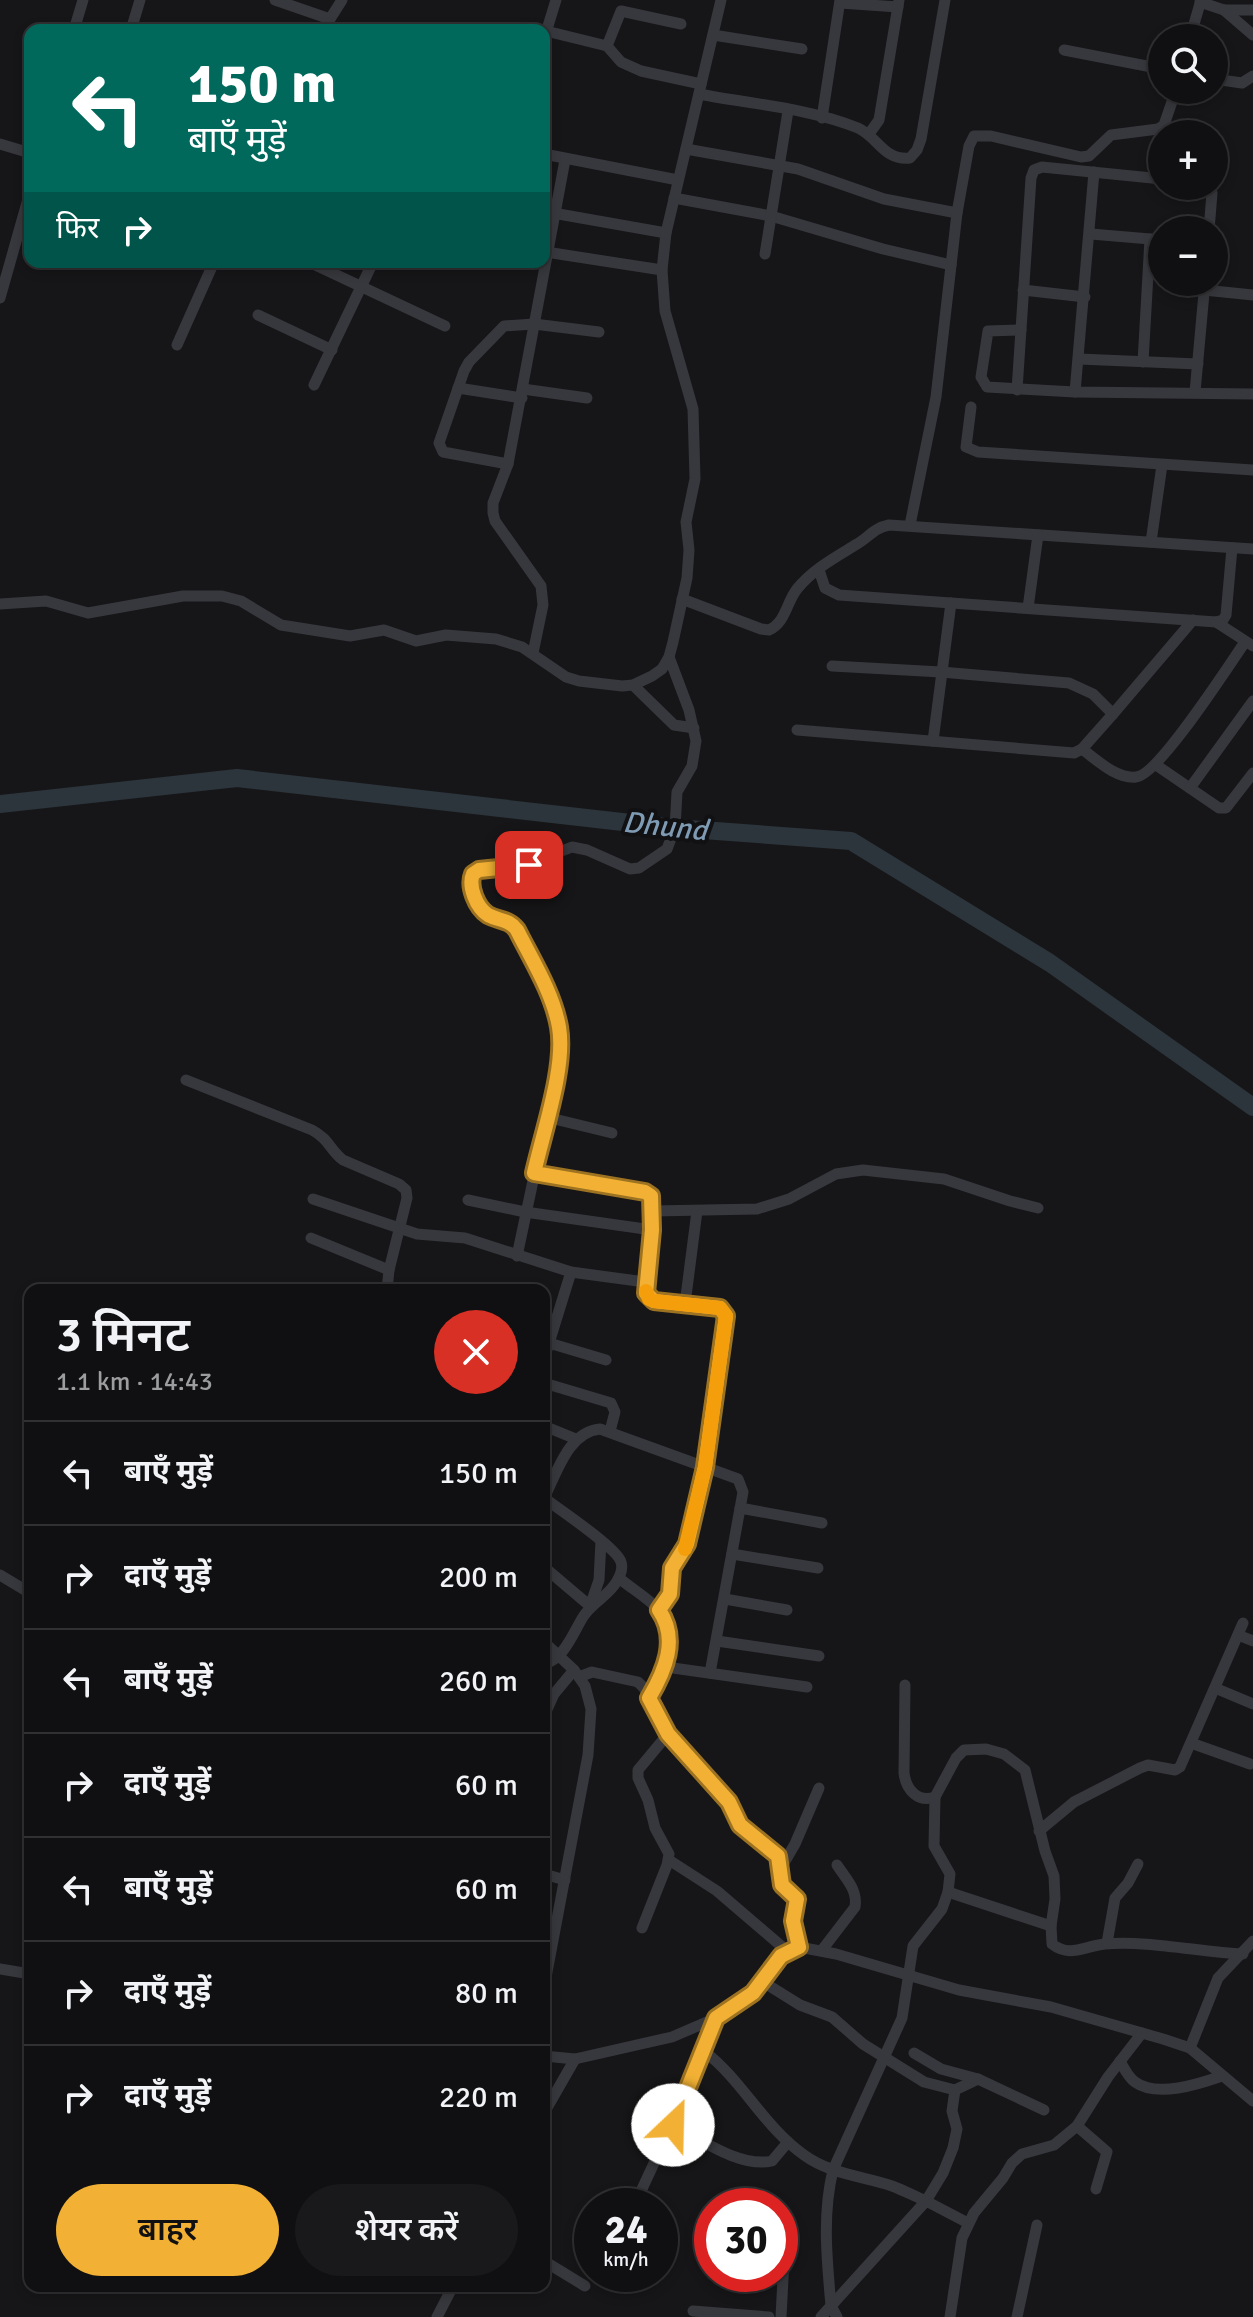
<!DOCTYPE html>
<html lang="hi">
<head>
<meta charset="utf-8">
<style>
  :root { --surface:#101012; --page:#19191b; --text:#f1f3f6; --muted:#9c9d9f; --line:#303032; --accent:#f2b134 }
  body { margin:0; font-family:Signika,"Noto Sans Devanagari",sans-serif; background:var(--page); color:var(--text); height:100vh; display:flex; flex-direction:column; font-size:30px; white-space:nowrap }
  * { box-sizing:border-box; margin:0 }
  p { font-size:26px; color:var(--muted) }
  .icon { flex:none; width:44px; height:44px; fill:none; stroke:currentColor; stroke-width:2; stroke-linecap:round; stroke-linejoin:round }
  .map { position:relative; flex:1; overflow:hidden }
  .sheet { position:absolute; left:24px; top:1284px; width:526px; height:1008px; display:flex; flex-direction:column; background:var(--surface); border-radius:16px; box-shadow:0 4px 12px #0003,0 0 0 2px var(--line) }
  .sheet>* { flex:none }
  .banner { position:absolute; left:24px; top:24px; width:526px; height:244px; border-radius:16px; box-shadow:0 4px 12px #0003,0 0 0 2px var(--line); background:#00695c; color:#fff; overflow:hidden }
  .controls { position:absolute; left:1148px; top:24px; display:grid; gap:16px }
  .controls a { display:grid; place-items:center; width:80px; height:80px; border-radius:50%; background:var(--surface); box-shadow:0 4px 12px #0003,0 0 0 2px var(--line); font-size:40px }
  .speed { position:absolute; left:574px; top:2188px; display:flex; gap:16px; font-size:40px; font-weight:700; text-align:center }
  .speed>* { display:grid; place-content:center; width:104px; height:104px; border-radius:50%; background:var(--surface); box-shadow:0 4px 12px #0003,0 0 0 2px var(--line); line-height:1 }
  .speed small { font-size:20px; font-weight:400 }
  .speed .limit { border:12px solid #d22; background:#fff; color:#111 }
  .pin { position:absolute; display:grid; place-items:center; width:68px; height:68px; color:#fff; margin:-34px; border-radius:16px; box-shadow:0 4px 12px #0006 }
  .me { position:absolute; width:88px; margin:-44px; rotate:24deg; stroke-linejoin:round; filter:drop-shadow(0 0 6px #0008) }
  .turn { display:flex; align-items:center; gap:28px; height:168px; padding:0 32px; font-size:36px }
  .turn .icon { width:104px; height:104px; stroke-width:2.5 }
  .turn b { display:block; font-size:56px; line-height:68px }
  .then { display:flex; align-items:center; height:76px; padding:0 32px; background:#0003; gap:16px; font-size:30px }
  .round { display:grid; place-items:center; flex:none; width:84px; height:84px; border-radius:42px; background:var(--page) }
  .overview { display:flex; align-items:center; justify-content:space-between; height:136px; padding:0 32px }
  h1 { font-size:48px; font-weight:600; line-height:60px }
  .action { display:flex; gap:16px; margin-top:auto; padding:16px 32px }
  .action a { flex:1; height:92px; border-radius:48px; background:var(--accent); color:#111; font-size:32px; font-weight:600; line-height:92px; text-align:center }
  .action a+a { background:var(--page); color:var(--text) }
  ul { padding:0; list-style:none }
  li { display:flex; align-items:center; gap:24px; height:104px; padding:0 32px; border-top:2px solid var(--line) }
  li div { flex:1 }
  li b { display:block; font-size:30px }
  li em { font-style:normal }
  .map>svg:first-child { display:block }
  .lines { fill:none; stroke-linecap:round; stroke-linejoin:round }
  .river { stroke:#2c353c; stroke-width:18 }
  .minor { stroke:#37383d; stroke-width:11 }
  .route-casing { stroke:#9d7322; stroke-width:20 }
  .route { stroke:#f2b134; stroke-width:14 }
  .slow { stroke:#f59e0b; stroke-width:14 }
  .labels { text-anchor:middle; stroke-width:8; stroke-linejoin:round; paint-order:stroke }
  .water-label { font-size:30px; font-style:italic; fill:#7f9bb3; stroke:#111113 }
</style>
</head>
<body>
<div class="map">
<svg width="1253" height="2317" viewBox="0 0 1253 2317">
  <rect width="100%" height="100%" fill="#161618"/>
  <g class="lines">
    <path class="river" d="M0,804L237,778L675,828L851,841L1050,963L1253,1107"/>
    <g class="minor">
      <path d="M275,0L330,19"/>
      <path d="M1200,2L1224,10L1253,35"/>
      <path d="M840,3L898,7"/>
      <path d="M1224,10H1253"/>
      <path d="M74,30L83,0"/>
      <path d="M131,30L140,0"/>
      <path d="M323,30L342,0"/>
      <path d="M546,31L607,46L621,62L641,71L701,84"/>
      <path d="M713,35L802,49"/>
      <path d="M1190,38L1201,0"/>
      <path d="M544,39L556,0"/>
      <path d="M607,46L621,11L681,24"/>
      <path d="M1064,50L1162,69"/>
      <path d="M1214,79L1242,83L1253,76"/>
      <path d="M699,94C750,104 809,108 858,128C878,137 884,161 910,158L917,150L921,139L945,0"/>
      <path d="M822,118L840,0"/>
      <path d="M869,134L879,120L899,0"/>
      <path d="M0,144L30,153"/>
      <path d="M686,149L798,169L884,199L957,213"/>
      <path d="M544,154L678,180"/>
      <path d="M1209,186L1212,193L1209,230"/>
      <path d="M674,198L771,216L883,249L951,265"/>
      <path d="M553,213L666,233"/>
      <path d="M1091,234L1162,240"/>
      <path d="M546,252L662,270"/>
      <path d="M765,254L788,111"/>
      <path d="M309,262L445,326"/>
      <path d="M1023,290L1085,297"/>
      <path d="M1204,290L1253,295"/>
      <path d="M0,298L30,192"/>
      <path d="M258,315L332,350"/>
      <path d="M1021,330L988,331L981,377L987,387L1075,392L1253,394"/>
      <path d="M177,345L214,262"/>
      <path d="M1079,359L1198,364"/>
      <path d="M1143,362L1150,239"/>
      <path d="M314,385L373,262"/>
      <path d="M458,388L522,398"/>
      <path d="M523,389L587,398"/>
      <path d="M1017,390L1031,178L1034,170L1042,167L1162,179"/>
      <path d="M1075,392L1094,172"/>
      <path d="M1195,392L1205,282"/>
      <path d="M971,407L966,447L978,452L1253,470"/>
      <path d="M508,464L443,452L439,443L464,371L469,362L504,326L534,324L599,332"/>
      <path d="M910,525L936,397L957,213L969,146L974,136H991L1081,157L1089,156L1111,135L1158,129L1164,125L1176,90"/>
      <path d="M1151,542L1162,465"/>
      <path d="M819,570L825,588L839,595L1216,622L1223,620L1226,615L1232,548"/>
      <path d="M682,599L761,629L769,630C786,622 786,603 797,589C813,569 836,557 857,544C869,537 874,528 889,525L1253,549"/>
      <path d="M0,604L46,601L88,613L183,596H222L241,601L281,625L350,636L384,630L416,641L446,635L496,639L522,647L566,677L579,681L622,686L633,685L652,676L662,669L669,657L673,642L687,578L689,550L686,522L695,479L693,409L665,311L662,270L666,233L721,0"/>
      <path d="M1028,608L1038,535"/>
      <path d="M1216,622L1253,646"/>
      <path d="M533,653L543,605L541,586L495,521L493,513V503L508,464L565,160"/>
      <path d="M832,666L941,672L1069,683L1093,694L1113,714"/>
      <path d="M633,685L674,725L694,728"/>
      <path d="M797,730L1074,753L1082,749L1113,714L1193,620"/>
      <path d="M933,741L951,603"/>
      <path d="M1082,749C1097,760 1116,779 1136,777C1158,776 1229,665 1245,642"/>
      <path d="M1156,765L1219,808H1226L1253,773"/>
      <path d="M1190,788L1253,701"/>
      <path d="M186,1080L312,1130C329,1139 330,1150 343,1160L399,1184L406,1190L407,1198L389,1270L387,1290"/>
      <path d="M546,1117L612,1133"/>
      <path d="M534,1173L645,1192L651,1196L652,1230L646,1293L654,1301L720,1308L726,1316L705,1467L687,1544L672,1568L670,1594L659,1610"/>
      <path d="M313,1199L417,1234L465,1238L571,1272L645,1282"/>
      <path d="M468,1200L525,1212L652,1230"/>
      <path d="M653,1211L757,1209L789,1199L836,1174L863,1170L944,1179L1010,1201L1038,1208"/>
      <path d="M311,1238L389,1270"/>
      <path d="M517,1256L560,1054C560,1008 536,970 517,930C509,919 500,921 489,915C478,909 473,892 470,881L473,874L479,870L521,867L572,847L587,850L630,869L639,868L667,849L675,828L677,792L692,766L696,741L689,710L669,657"/>
      <path d="M685,1304L697,1211"/>
      <path d="M549,1343L606,1360"/>
      <path d="M544,1359L571,1272"/>
      <path d="M544,1383L611,1403L615,1412L610,1431"/>
      <path d="M544,1426L576,1439"/>
      <path d="M544,1498C557,1473 568,1432 600,1429L738,1479L743,1492L710,1673"/>
      <path d="M544,1498C559,1509 617,1548 621,1562C623,1568 620,1576 617,1581C609,1596 592,1602 583,1617C573,1633 564,1659 544,1664"/>
      <path d="M740,1508L822,1523"/>
      <path d="M732,1554L818,1568"/>
      <path d="M544,1567L590,1606L599,1580L601,1541"/>
      <path d="M0,1575L30,1593"/>
      <path d="M619,1578C632,1589 648,1598 659,1610C683,1634 664,1674 649,1698"/>
      <path d="M725,1599L787,1610"/>
      <path d="M1238,1635L1253,1641"/>
      <path d="M717,1641L819,1656"/>
      <path d="M544,1642L574,1670L585,1686L591,1709L588,1755L544,1988"/>
      <path d="M666,1667L807,1687"/>
      <path d="M579,1677L592,1672L638,1682L644,1688L668,1734L729,1802L740,1825L778,1856L781,1862L782,1885L797,1899L793,1921L799,1947"/>
      <path d="M905,1685L904,1773C906,1790 918,1803 935,1797L956,1758L964,1750L986,1749L1004,1754L1025,1770L1045,1851L1054,1876L1055,1899L1051,1926"/>
      <path d="M1215,1688L1253,1704"/>
      <path d="M544,1716L554,1694L574,1670"/>
      <path d="M1191,1743L1250,1764"/>
      <path d="M1039,1831L1074,1802L1140,1768L1148,1765L1175,1770L1180,1767L1243,1623"/>
      <path d="M669,1860L717,1891L787,1951"/>
      <path d="M781,1868L795,1844L819,1788"/>
      <path d="M544,1874L565,1880"/>
      <path d="M948,1892L1051,1926L1052,1944C1070,1958 1084,1946 1105,1944C1145,1940 1201,1952 1243,1954"/>
      <path d="M642,1928L667,1865L669,1854L655,1828L648,1800L638,1778V1770L668,1734"/>
      <path d="M1107,1943L1115,1898L1128,1883L1138,1864"/>
      <path d="M822,1950L855,1907C858,1890 846,1879 837,1865"/>
      <path d="M0,1969L30,1974"/>
      <path d="M763,1982L800,2005L832,2017L863,2044L924,2082L955,2090L978,2079"/>
      <path d="M1190,2048L1218,1978L1253,1941"/>
      <path d="M704,2051C743,2081 764,2127 804,2155C830,2174 862,2176 892,2186C903,2190 914,2196 926,2201L943,2173L953,2148L957,2129L952,2111L955,2090"/>
      <path d="M914,2053L941,2069L978,2079L1044,2110"/>
      <path d="M544,2056L575,2059L672,2037L716,2018L739,2004L763,1982L781,1956L799,1947L836,1954L959,1990L1051,2007L1163,2039L1190,2048L1253,2101"/>
      <path d="M1120,2061C1124,2068 1128,2077 1135,2082C1157,2098 1199,2084 1222,2076"/>
      <path d="M544,2113L575,2059"/>
      <path d="M673,2125C700,2139 740,2168 772,2161L788,2142"/>
      <path d="M1077,2126L1107,2152L1096,2189"/>
      <path d="M635,2204L696,2073L716,2018"/>
      <path d="M544,2261L585,2286"/>
      <path d="M693,2311L769,2317"/>
      <path d="M437,2317L453,2286"/>
      <path d="M781,2317L784,2259"/>
      <path d="M821,2317L926,2201L968,2223"/>
      <path d="M837,2317L831,2306C827,2260 822,2215 833,2170L902,2018L913,1946L942,1909L948,1892L950,1874L934,1846L935,1797"/>
      <path d="M950,2317L962,2238L974,2213L1003,2178L1012,2163L1022,2154L1054,2145L1077,2126L1108,2077L1142,2033"/>
      <path d="M1017,2317L1037,2225"/>
    </g>
  </g>
  <g class="lines">
    <g class="route-casing">
      <path id="route" d="M529,865L479,870L473,874C468,886 476,907 488,915C499,921 509,919 517,930C532,960 553,993 559,1027C566,1067 543,1132 534,1173L645,1192L651,1196L652,1230L646,1293L654,1301L720,1308L726,1316L705,1467L687,1544L672,1568L670,1594L659,1610C679,1639 665,1671 649,1698L668,1734L729,1802L740,1825L778,1856L782,1885L797,1899L793,1921L799,1947L781,1956L753,1993L716,2018L673,2125"/>
    </g>
    <use href="#route" class="route"/>
    <path class="slow" d="M646,1291L649,1299L654,1301L720,1308L726,1316L705,1467L685,1549"/>
  </g>
  <g class="labels">
    <g class="water-label">
      <text transform="translate(665 826) rotate(6)" y="10">Dhund</text>
    </g>
  </g>
</svg>
<div class="controls">
<a><svg class="icon" aria-label="search" viewBox="0 0 24 24"><circle cx="10" cy="10" r="6"/><path d="M15 15l6 6"/></svg></a>
<a>+</a>
<a>−</a>
</div>
<div class="speed"><div>24<small>km/h</small></div><div class="limit">30</div></div>
<div class="pin" style="left:529px;top:865px;background:#d93025"><svg class="icon" aria-label="arrive" viewBox="0 0 24 24"><path d="M6 21V4h12l-3 4 3 4H6"/></svg></div>
<svg class="me" style="left:673px;top:2125px" viewBox="-20 -20 40 40"><circle r="19" fill="#fff"/><path d="M0-13L10 11 0 6-10 11z" fill="#f2b134"/></svg>
<div class="banner">
<div class="turn"><svg class="icon" aria-label="left" viewBox="0 0 24 24"><path d="M17 20v-9H6M10 6l-5 5 5 5"/></svg><div><b>150 m</b>बाएँ मुड़ें</div></div>
<div class="then">फिर<svg class="icon" aria-label="right" viewBox="0 0 24 24"><path d="M7 20v-9h11M14 6l5 5-5 5"/></svg></div>
</div>
<section class="sheet">
<div class="overview"><div><h1>3 मिनट</h1><p>1.1 km · 14:43</p></div><a class="round" style="background:#d93025;color:#fff"><svg class="icon" aria-label="close" viewBox="0 0 24 24"><path d="M6 6l12 12M18 6L6 18"/></svg></a></div>
<ul>
<li><svg class="icon" aria-label="left" viewBox="0 0 24 24"><path d="M17 20v-9H6M10 6l-5 5 5 5"/></svg><div><b>बाएँ मुड़ें</b></div><em>150 m</em></li>
<li><svg class="icon" aria-label="right" viewBox="0 0 24 24"><path d="M7 20v-9h11M14 6l5 5-5 5"/></svg><div><b>दाएँ मुड़ें</b></div><em>200 m</em></li>
<li><svg class="icon" aria-label="left" viewBox="0 0 24 24"><path d="M17 20v-9H6M10 6l-5 5 5 5"/></svg><div><b>बाएँ मुड़ें</b></div><em>260 m</em></li>
<li><svg class="icon" aria-label="right" viewBox="0 0 24 24"><path d="M7 20v-9h11M14 6l5 5-5 5"/></svg><div><b>दाएँ मुड़ें</b></div><em>60 m</em></li>
<li><svg class="icon" aria-label="left" viewBox="0 0 24 24"><path d="M17 20v-9H6M10 6l-5 5 5 5"/></svg><div><b>बाएँ मुड़ें</b></div><em>60 m</em></li>
<li><svg class="icon" aria-label="right" viewBox="0 0 24 24"><path d="M7 20v-9h11M14 6l5 5-5 5"/></svg><div><b>दाएँ मुड़ें</b></div><em>80 m</em></li>
<li><svg class="icon" aria-label="right" viewBox="0 0 24 24"><path d="M7 20v-9h11M14 6l5 5-5 5"/></svg><div><b>दाएँ मुड़ें</b></div><em>220 m</em></li>
</ul>
<div class="action"><a>बाहर</a><a>शेयर करें</a></div>
</section>
</div>
</body>
</html>
